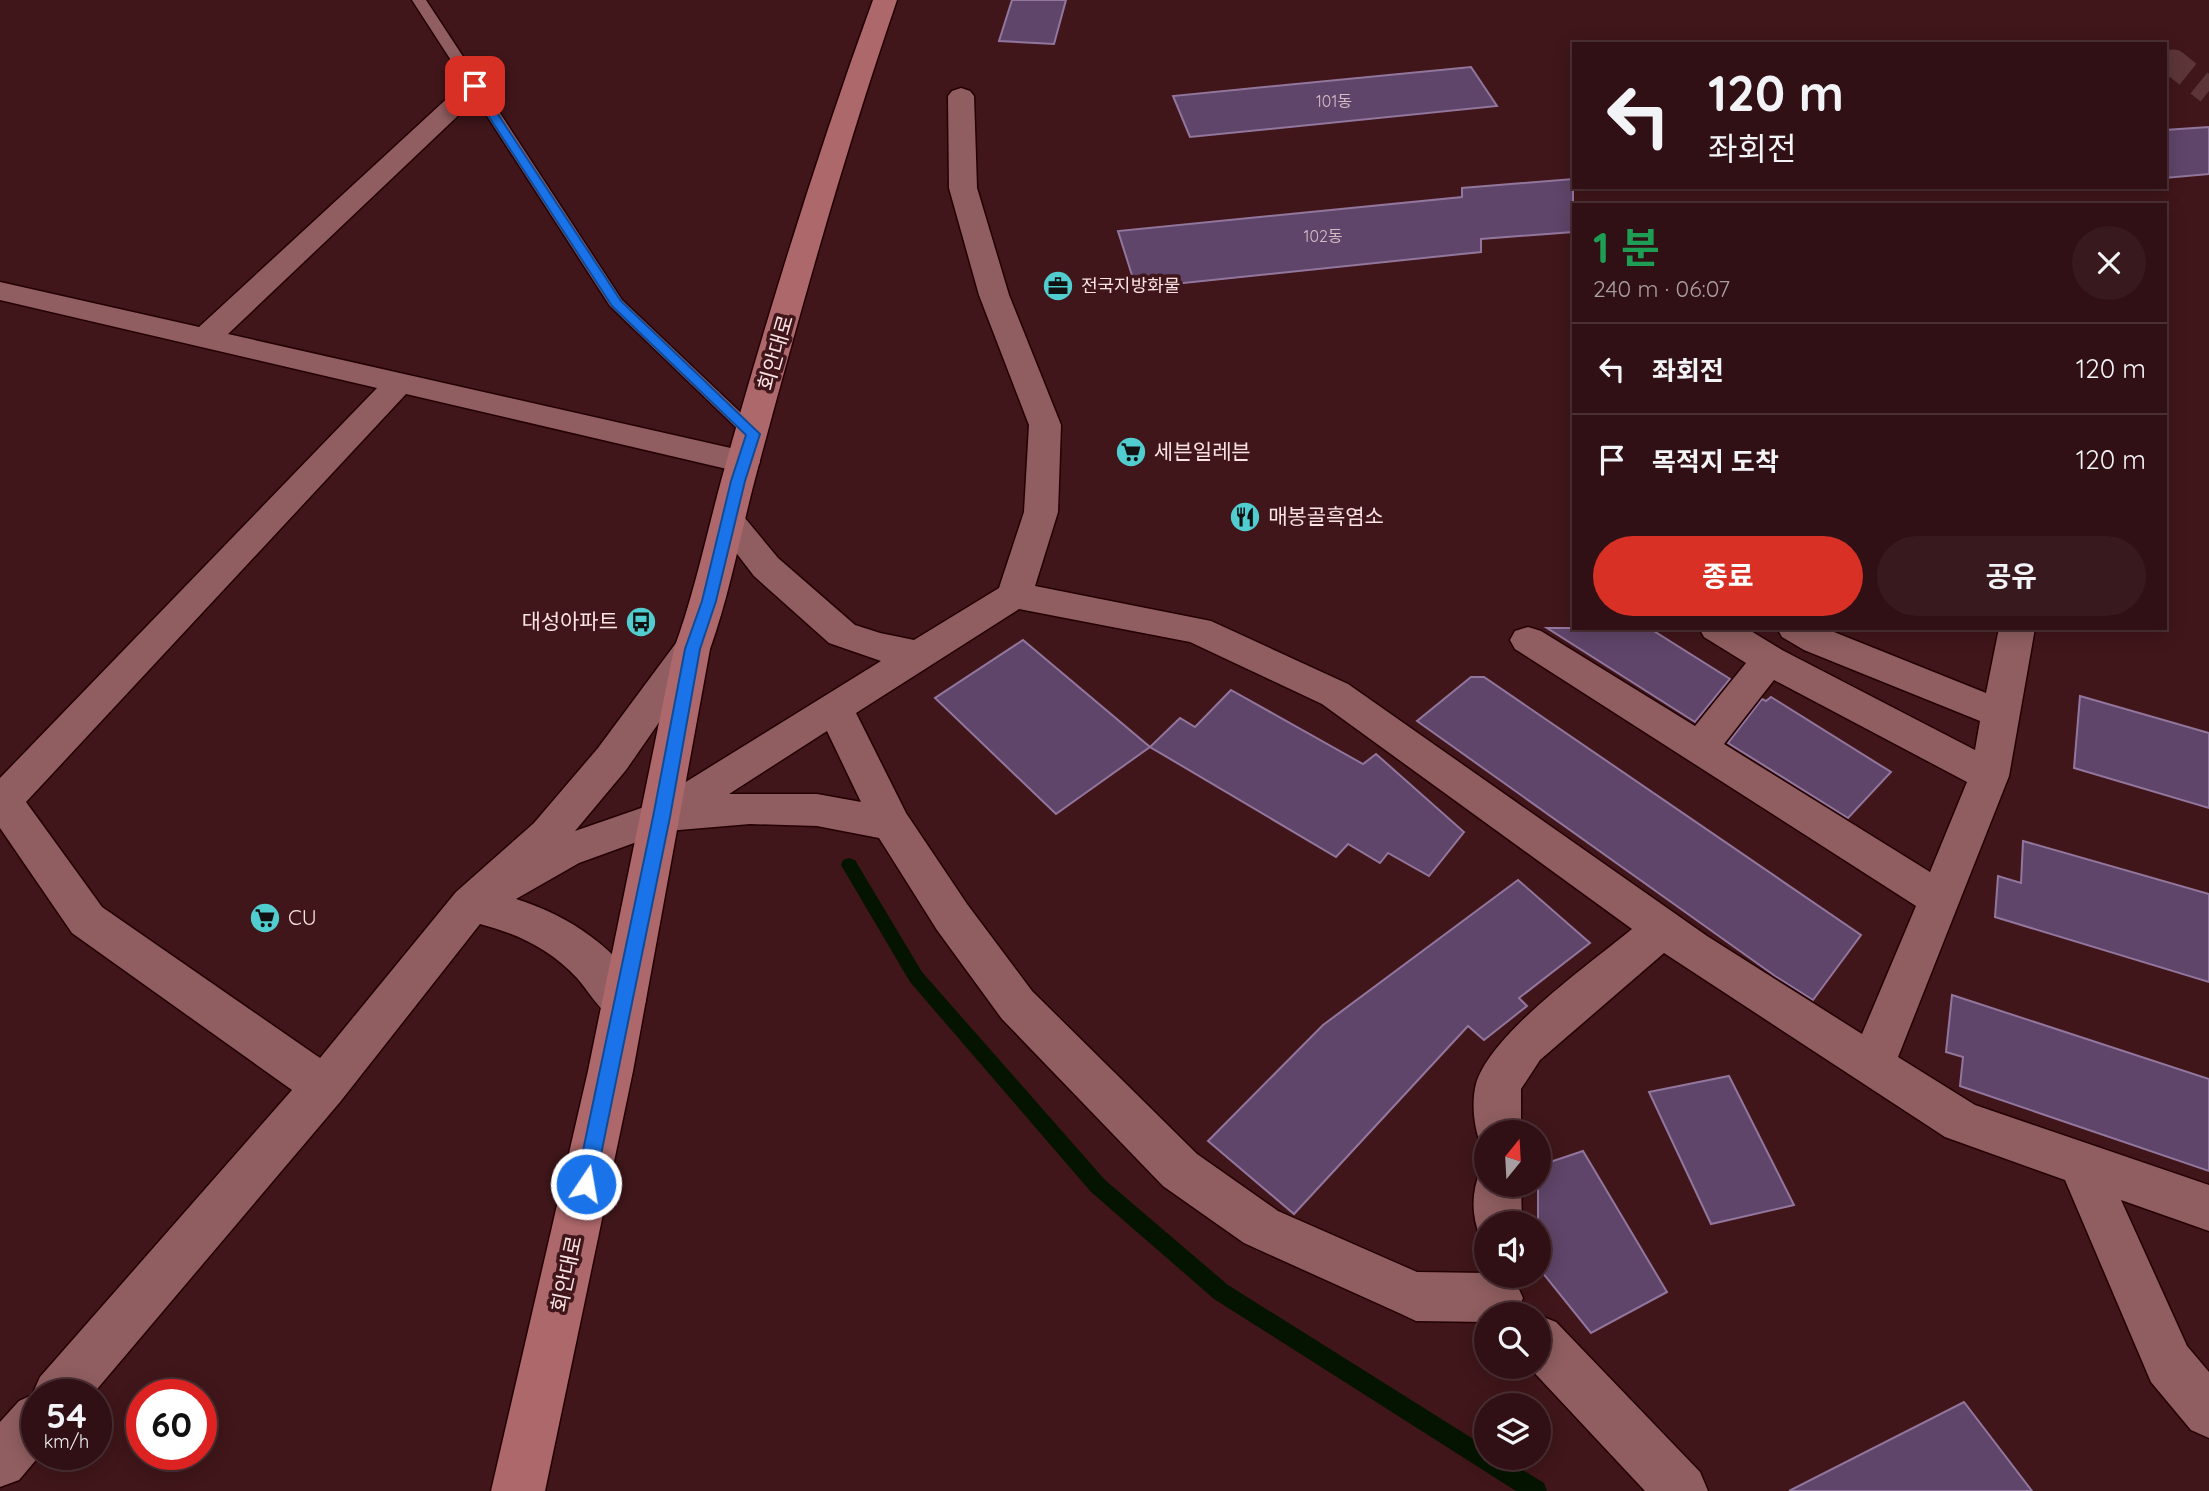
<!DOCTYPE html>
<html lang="ko">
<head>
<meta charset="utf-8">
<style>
  :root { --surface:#301014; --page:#38191d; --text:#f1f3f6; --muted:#a89da0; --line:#4b3034; --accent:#d93025 }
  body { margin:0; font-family:Quicksand,"Noto Sans KR",sans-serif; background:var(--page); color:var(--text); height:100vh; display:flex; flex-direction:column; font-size:26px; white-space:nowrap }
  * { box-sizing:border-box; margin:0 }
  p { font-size:23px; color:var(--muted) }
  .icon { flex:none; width:38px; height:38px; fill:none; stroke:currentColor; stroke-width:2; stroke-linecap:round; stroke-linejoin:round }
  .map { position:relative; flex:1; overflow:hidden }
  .panel { position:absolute; left:1572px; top:203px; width:595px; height:427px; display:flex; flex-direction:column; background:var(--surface); border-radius:0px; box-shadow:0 4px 18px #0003,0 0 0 2px var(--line) }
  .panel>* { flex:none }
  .hud { position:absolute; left:1572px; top:42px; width:595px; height:147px; border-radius:0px; box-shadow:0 4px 18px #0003,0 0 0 2px var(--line); background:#301014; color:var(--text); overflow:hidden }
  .needle { width:46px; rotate:18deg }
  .fabs { position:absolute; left:1474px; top:1120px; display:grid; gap:14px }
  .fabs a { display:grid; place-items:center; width:77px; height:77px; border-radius:50%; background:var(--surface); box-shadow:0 4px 18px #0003,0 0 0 2px var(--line); font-size:35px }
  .speed { position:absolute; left:21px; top:1379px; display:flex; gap:14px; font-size:35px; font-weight:700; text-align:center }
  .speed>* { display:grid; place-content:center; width:91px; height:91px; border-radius:50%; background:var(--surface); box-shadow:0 4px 18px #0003,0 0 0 2px var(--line); line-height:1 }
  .speed small { font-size:18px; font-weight:400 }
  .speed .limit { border:10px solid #d22; background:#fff; color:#111 }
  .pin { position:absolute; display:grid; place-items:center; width:60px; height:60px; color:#fff; margin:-30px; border-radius:14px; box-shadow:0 4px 10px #0006 }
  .me { position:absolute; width:77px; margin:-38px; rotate:12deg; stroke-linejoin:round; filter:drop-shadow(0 0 5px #0008) }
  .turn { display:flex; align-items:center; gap:24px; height:147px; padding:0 21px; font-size:32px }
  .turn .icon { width:91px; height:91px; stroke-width:2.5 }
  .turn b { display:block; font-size:49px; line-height:60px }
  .round { display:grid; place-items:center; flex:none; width:74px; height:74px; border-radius:37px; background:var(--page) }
  .headline { display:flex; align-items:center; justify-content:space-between; height:119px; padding:0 21px }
  h1 { font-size:42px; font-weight:700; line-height:52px; color:#1e9e55 }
  .button { display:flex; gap:14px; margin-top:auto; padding:14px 21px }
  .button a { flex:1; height:80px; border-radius:42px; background:var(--accent); color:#fff; font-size:28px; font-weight:700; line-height:80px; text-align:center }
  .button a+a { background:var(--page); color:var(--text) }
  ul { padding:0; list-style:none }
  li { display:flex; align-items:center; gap:21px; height:91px; padding:0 21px; border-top:2px solid var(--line) }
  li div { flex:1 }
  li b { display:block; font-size:26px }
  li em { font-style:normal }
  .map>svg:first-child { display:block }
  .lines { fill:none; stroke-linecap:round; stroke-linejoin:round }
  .stream { fill:#051401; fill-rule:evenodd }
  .building { fill:#5f4569; stroke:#92769d; stroke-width:2 }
  .minor-tunnel { stroke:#5c3538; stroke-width:27; stroke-dasharray:27 14; stroke-linecap:butt }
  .service-casing { stroke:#240005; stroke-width:3 }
  .minor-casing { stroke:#240005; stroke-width:3 }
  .primary-casing { stroke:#240005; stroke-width:3 }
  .service { fill:#905e60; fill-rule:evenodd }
  .minor { fill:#905e60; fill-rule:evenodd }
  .primary { fill:#ad686b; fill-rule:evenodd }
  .route { fill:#1a73e8; stroke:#114b97; stroke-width:2 }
  .labels { text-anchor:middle; stroke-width:7; stroke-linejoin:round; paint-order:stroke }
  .far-number-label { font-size:16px; fill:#d4bcc5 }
  .far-poi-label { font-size:18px; fill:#fbe3e4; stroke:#40161a; text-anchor:start }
  .street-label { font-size:21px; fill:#fbe3e4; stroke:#40161a }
  .poi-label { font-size:21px; fill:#fbe3e4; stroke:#40161a; text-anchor:start }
</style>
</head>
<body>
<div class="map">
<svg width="2209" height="1491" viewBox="0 0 2209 1491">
  <rect width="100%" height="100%" fill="#40161a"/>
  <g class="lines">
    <path class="stream" d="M849,858L855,860L922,972L1105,1180L1228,1285L1486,1447V1458H1503L1544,1483L1547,1491H1516L1214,1299L1091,1192L910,982L841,865L843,860Z"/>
  </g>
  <g class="building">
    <path d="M1012,0H1066L1054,44L999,41Z"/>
    <path d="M1471,67L1497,106L1190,137L1173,96Z"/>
    <path d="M2209,127V174L2165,178V130Z"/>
    <path d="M1573,179V232L1481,239V252L1136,288L1118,231L1462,197V188Z"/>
    <path d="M1547,628H1649L1730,679L1695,722Z"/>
    <path d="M1023,640L1150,747L1056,814L935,698Z"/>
    <path d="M1471,677H1484L1861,935L1813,1000L1775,976L1417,721Z"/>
    <path d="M1231,690L1363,764L1376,754L1464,832L1429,876L1388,853L1380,863L1348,844L1336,857L1150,747L1180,718L1195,727Z"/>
    <path d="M2080,696L2209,733V808L2074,768Z"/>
    <path d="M1771,697L1891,772L1848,818L1728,743L1762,699L1766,701Z"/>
    <path d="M2023,841L2209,894V982L1995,917L1998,876L2021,883Z"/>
    <path d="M1518,880L1590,943L1519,998L1527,1006L1484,1040L1468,1026L1294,1214L1208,1141L1323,1025Z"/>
    <path d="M1952,995L2209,1079V1171L1960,1086L1963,1057L1946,1052Z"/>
    <path d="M1729,1076L1794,1205L1711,1224L1649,1092Z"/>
    <path d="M1583,1151L1667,1292L1591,1333L1538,1267V1166Z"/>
    <path d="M1964,1402L2032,1491H1789Z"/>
  </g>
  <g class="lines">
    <path class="minor-tunnel" d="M2165,64L2174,63L2209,91"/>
    <g class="service-casing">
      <path id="service" d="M412,0H426L622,300L759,430L762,434L759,438H747L610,306Z"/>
    </g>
    <g class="minor-casing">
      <g id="minor">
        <path d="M475,78L484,81L488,86L484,91L228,334L744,451L756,454L760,462L756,470L744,473L406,394L26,802L102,907L320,1058L456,892L534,823L598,748L679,639L692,635L705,639L710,649L626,770L575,831L647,806L881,661L829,643L754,576L711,520L716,512L728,508L740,512L778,558L855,625L880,633L914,640L999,588L1024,512L1029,425L979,295L949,188L948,96L952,91L961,88L970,91L974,96L977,188L1009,295L1061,425L1058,512L1035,586L1211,621L1348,684L1707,936L1862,1034L1916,906L1515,649L1510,640L1515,631L1528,627L1541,631L1695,726L1746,663L1704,637L1699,628H1746L1782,650L1975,750L1980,721L1804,650L1782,637L1777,628H1824L1986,693L1999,628H2035L2009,776L1898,1057L1975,1105L2209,1185V1231L2121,1200L2187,1346L2209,1372V1438L2191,1430L2151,1382L2065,1180L1945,1137L1664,953L1540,1060L1521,1089V1132H1486V1149L1482,1147C1474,1130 1471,1103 1476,1084C1490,1034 1591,963 1632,929L1322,704L1190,642L1019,609L856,713L906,813L967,904L1032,991L1197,1154L1278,1211L1417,1272L1486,1273V1276H1504L1515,1281L1523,1298L1516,1314H1486V1322L1416,1321L1399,1313L1244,1243L1163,1186L1002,1019L937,930L879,838L817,826L750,824L667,831L579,863L516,899C568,915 622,950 646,1001L639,1015C628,1018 620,1022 609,1015C597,1007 587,989 577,978C550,949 518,934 480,924L340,1102L92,1395H37V1454H41L19,1480L0,1487V1422L19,1401L32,1395L40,1377L292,1090L72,933L0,828V778L377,388L0,300V282L199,327L466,81ZM1774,680L1967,782L1930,872L1724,744ZM827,731L861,802L817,794H729Z"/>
        <path d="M1486,1167V1185H1521L1522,1223H1486V1241L1481,1239C1471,1216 1471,1192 1481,1169Z"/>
        <path d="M1538,1315L1556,1322L1700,1472L1708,1491H1645L1529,1367H1538Z"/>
      </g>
    </g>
    <g class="primary-casing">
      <path id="primary" d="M873,0H897C843,157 798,319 755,479C740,536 730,593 710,649L633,1071L545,1491H491L588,1071L674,649C694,594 706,537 721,481C766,319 816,157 873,0Z"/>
    </g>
    <use href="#service" class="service"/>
    <use href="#minor" class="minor"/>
    <use href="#primary" class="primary"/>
  </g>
  <path class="route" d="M471,84H478L621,301L760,434L745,481L716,601L700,649L670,817L595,1184L592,1191L586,1193L579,1191L576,1184L653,817L685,649L702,601L731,481L746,435L612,306L469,86Z"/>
  <defs>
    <g id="office-disc" transform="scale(1.575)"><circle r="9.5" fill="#52cdcf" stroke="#40161a"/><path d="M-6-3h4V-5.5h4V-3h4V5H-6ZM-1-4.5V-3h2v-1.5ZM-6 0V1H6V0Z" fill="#111"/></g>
    <g id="supermarket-disc" transform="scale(1.575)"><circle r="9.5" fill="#52cdcf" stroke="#40161a"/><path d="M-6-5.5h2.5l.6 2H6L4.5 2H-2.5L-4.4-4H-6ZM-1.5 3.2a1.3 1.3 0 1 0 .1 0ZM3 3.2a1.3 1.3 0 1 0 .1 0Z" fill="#111"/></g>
    <g id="restaurant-disc" transform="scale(1.575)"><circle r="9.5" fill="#52cdcf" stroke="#40161a"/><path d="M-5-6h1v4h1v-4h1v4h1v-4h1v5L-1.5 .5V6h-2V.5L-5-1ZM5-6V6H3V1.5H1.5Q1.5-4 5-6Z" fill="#111"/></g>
    <g id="bus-disc" transform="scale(1.575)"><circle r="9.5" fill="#52cdcf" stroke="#40161a"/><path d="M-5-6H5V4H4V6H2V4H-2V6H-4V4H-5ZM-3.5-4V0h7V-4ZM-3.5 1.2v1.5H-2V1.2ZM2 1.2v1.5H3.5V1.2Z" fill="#111"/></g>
  </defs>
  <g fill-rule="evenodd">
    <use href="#office-disc" x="1058" y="286"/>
    <use href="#supermarket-disc" x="1131" y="452"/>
    <use href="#restaurant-disc" x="1245" y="517"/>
    <use href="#bus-disc" x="641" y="622"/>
    <use href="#supermarket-disc" x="265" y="918"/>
  </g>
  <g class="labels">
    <g class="far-number-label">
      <text x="1334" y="107">101동</text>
      <text x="1323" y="242">102동</text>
    </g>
    <g class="far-poi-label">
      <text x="1081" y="292">전국지방화물</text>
    </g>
    <g class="street-label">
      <text transform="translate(776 353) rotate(-74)" y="7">회안대로</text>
      <text transform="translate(567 1274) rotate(-78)" y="7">회안대로</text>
    </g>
    <g class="poi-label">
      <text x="1154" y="459">세븐일레븐</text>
      <text x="1268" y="524">매봉골흑염소</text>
      <text x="618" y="629" text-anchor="end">대성아파트</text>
      <text x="288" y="925">CU</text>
    </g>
  </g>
</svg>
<div class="fabs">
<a><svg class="needle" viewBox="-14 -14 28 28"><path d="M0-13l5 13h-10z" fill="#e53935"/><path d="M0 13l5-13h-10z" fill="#a89da0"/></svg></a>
<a><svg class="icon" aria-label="sound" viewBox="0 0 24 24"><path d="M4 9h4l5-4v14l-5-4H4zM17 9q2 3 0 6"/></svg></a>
<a><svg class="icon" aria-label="search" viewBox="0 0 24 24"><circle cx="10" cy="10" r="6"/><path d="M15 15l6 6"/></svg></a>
<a><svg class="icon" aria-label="layers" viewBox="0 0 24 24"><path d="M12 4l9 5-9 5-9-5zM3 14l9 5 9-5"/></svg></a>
</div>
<div class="speed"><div>54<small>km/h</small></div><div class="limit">60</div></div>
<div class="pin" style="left:475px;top:86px;background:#d93025"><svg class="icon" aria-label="arrive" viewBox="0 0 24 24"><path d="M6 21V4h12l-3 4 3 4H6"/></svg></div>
<svg class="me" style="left:586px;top:1184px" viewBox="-20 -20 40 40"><circle r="17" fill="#1a73e8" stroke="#fff" stroke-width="3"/><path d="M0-11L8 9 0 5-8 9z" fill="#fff"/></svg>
<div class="hud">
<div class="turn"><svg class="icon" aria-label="left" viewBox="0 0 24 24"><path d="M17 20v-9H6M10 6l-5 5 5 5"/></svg><div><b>120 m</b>좌회전</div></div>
</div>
<section class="panel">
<div class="headline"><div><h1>1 분</h1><p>240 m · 06:07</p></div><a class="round"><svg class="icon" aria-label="close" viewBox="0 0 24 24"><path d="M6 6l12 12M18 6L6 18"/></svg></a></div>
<ul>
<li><svg class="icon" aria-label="left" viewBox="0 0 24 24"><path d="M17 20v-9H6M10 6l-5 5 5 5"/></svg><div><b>좌회전</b></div><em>120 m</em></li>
<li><svg class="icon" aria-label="arrive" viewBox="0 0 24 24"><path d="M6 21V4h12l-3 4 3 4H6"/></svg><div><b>목적지 도착</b></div><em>120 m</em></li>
</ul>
<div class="button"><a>종료</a><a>공유</a></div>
</section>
</div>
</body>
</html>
